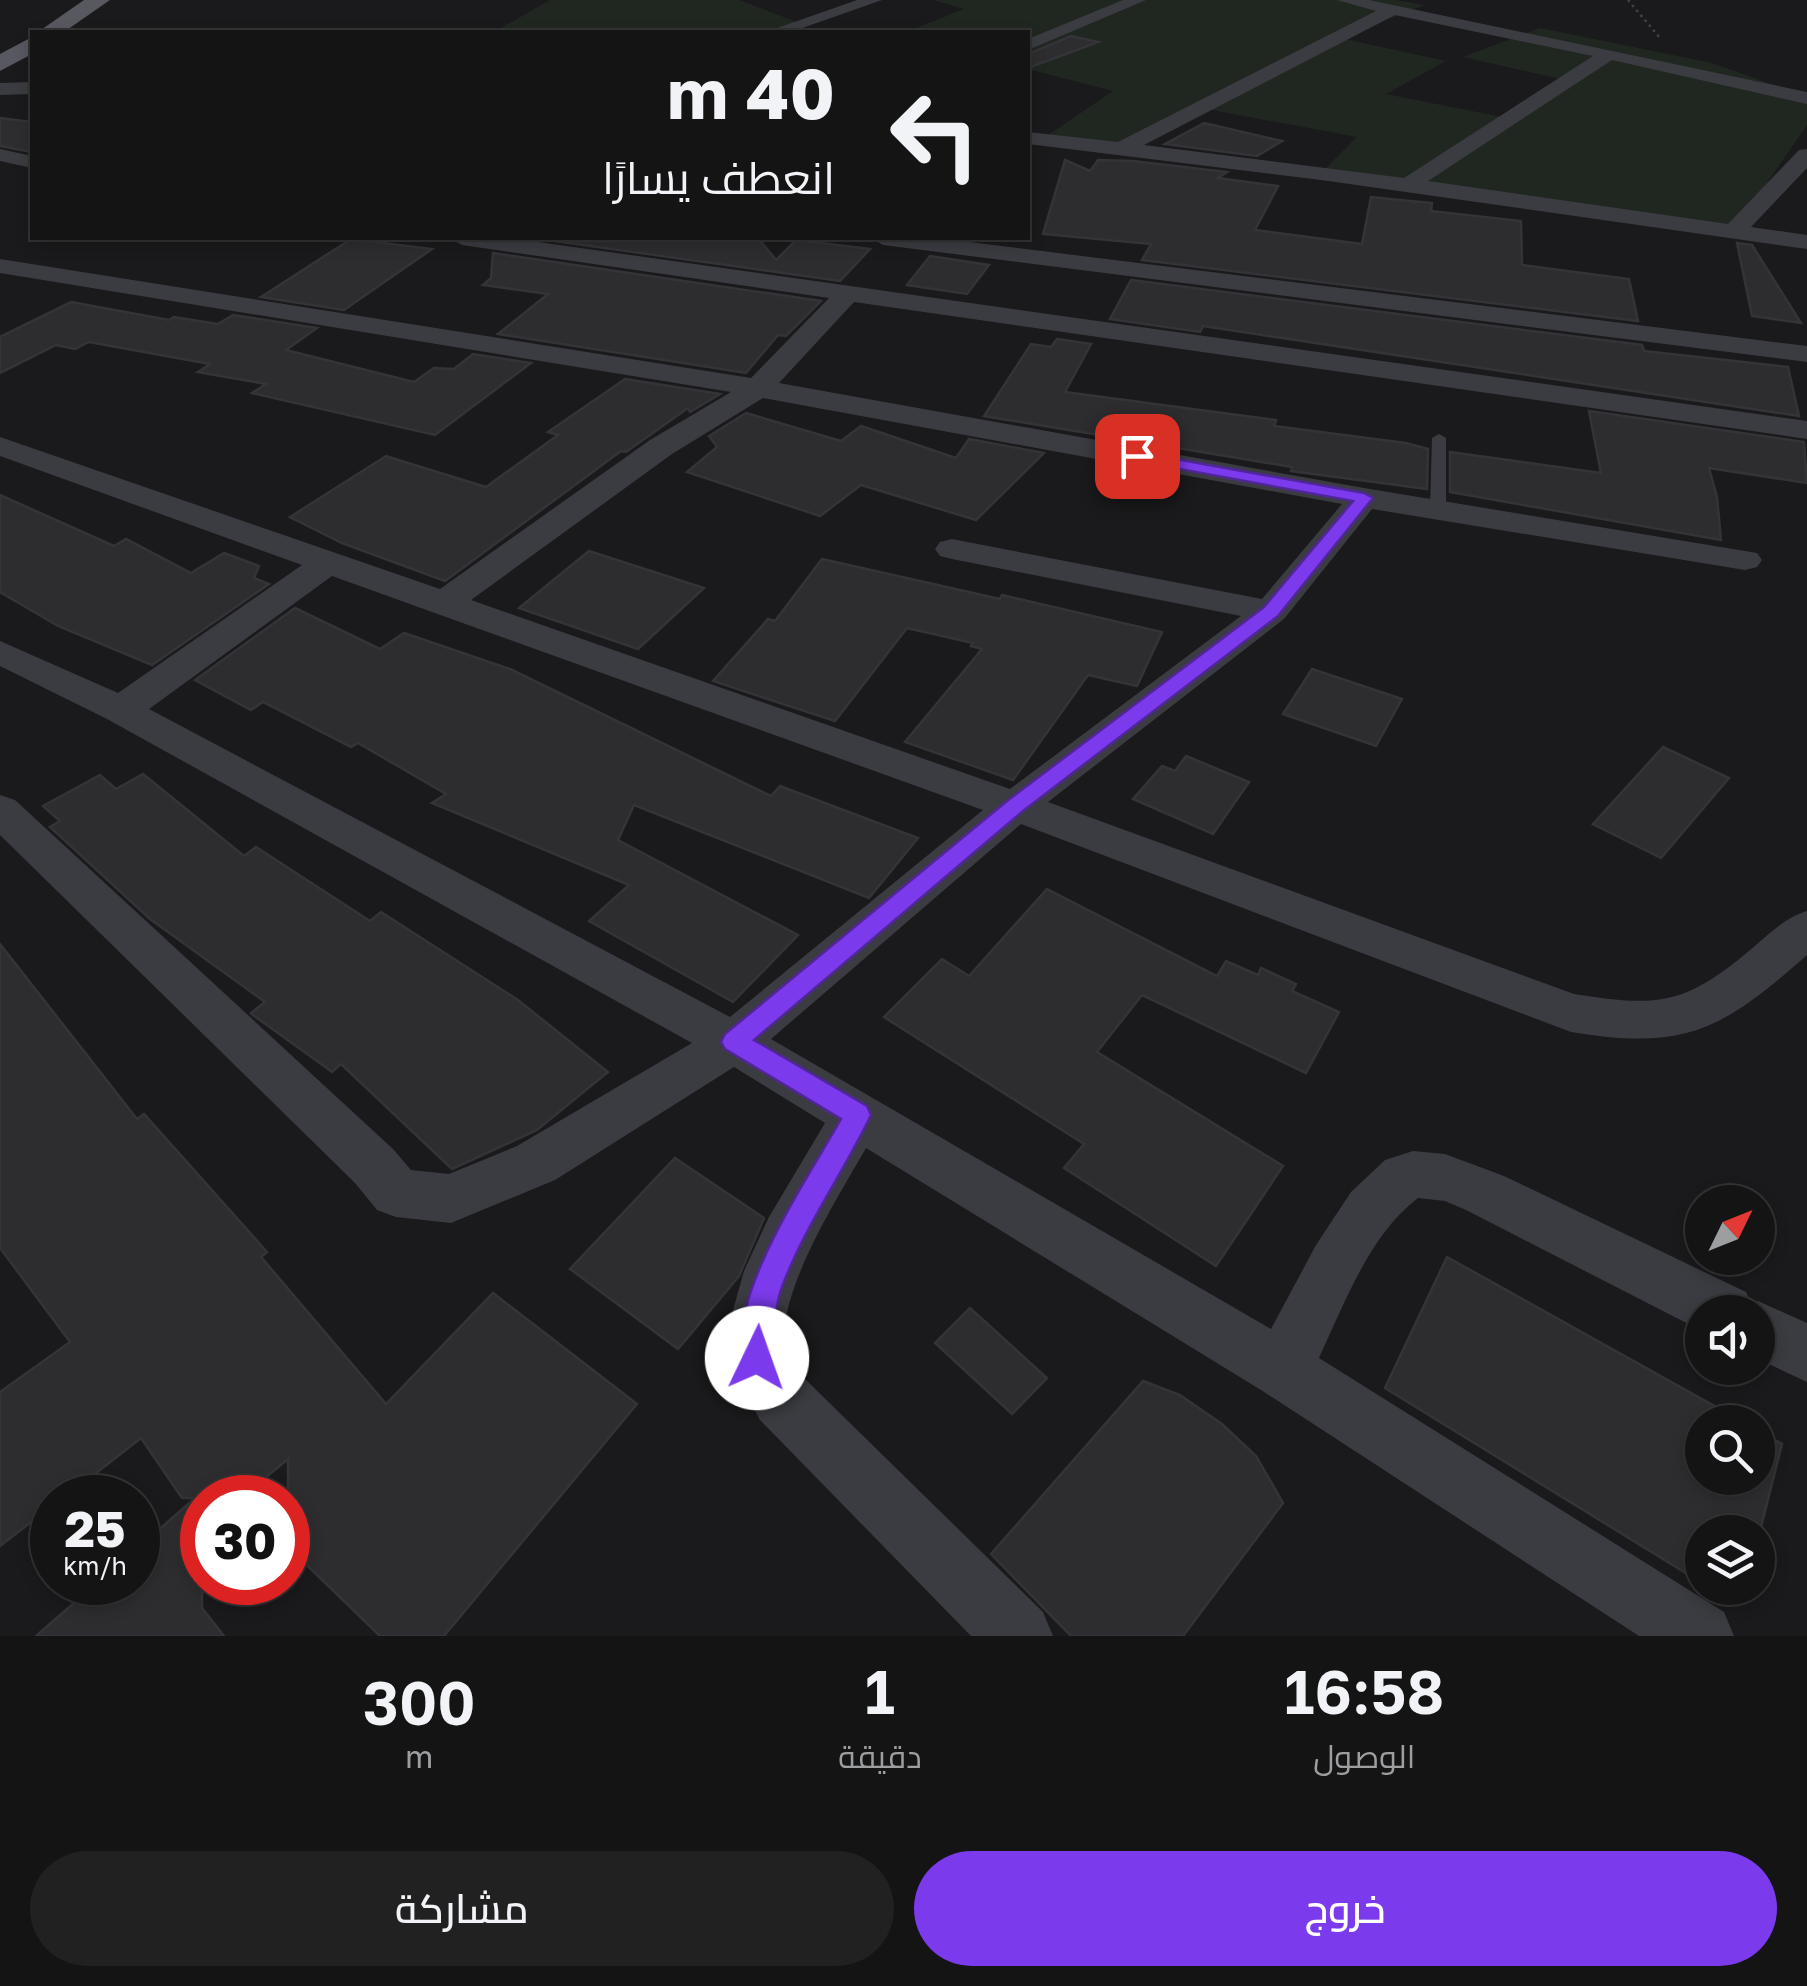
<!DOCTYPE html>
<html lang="ar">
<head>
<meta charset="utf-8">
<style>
  :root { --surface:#141415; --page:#212122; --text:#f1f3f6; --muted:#9d9ea0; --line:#333334; --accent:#7c3aed }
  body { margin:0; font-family:"Golos Text",Cairo,sans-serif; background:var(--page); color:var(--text); direction:rtl; height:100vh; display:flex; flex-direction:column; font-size:38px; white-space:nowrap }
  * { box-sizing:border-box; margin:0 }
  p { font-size:32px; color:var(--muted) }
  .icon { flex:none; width:55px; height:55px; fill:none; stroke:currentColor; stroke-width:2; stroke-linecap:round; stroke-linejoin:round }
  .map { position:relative; height:1636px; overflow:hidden; direction:ltr }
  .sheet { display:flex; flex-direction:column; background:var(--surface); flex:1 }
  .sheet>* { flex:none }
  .top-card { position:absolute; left:30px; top:30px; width:1000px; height:210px; border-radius:0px; box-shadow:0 5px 15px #0003,0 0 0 2px var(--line); direction:rtl; background:#141415; color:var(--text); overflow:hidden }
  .needle { width:65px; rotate:47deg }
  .tools { position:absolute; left:1685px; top:1185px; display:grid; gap:20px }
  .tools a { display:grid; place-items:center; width:90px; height:90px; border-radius:50%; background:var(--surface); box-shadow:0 5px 15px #0003,0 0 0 2px var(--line); font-size:50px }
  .speed { position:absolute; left:30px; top:1475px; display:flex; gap:20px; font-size:50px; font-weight:700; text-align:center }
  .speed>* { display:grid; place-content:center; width:130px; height:130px; border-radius:50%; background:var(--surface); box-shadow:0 5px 15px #0003,0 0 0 2px var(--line); line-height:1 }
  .speed small { font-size:25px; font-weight:400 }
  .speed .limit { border:15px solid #d22; background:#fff; color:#111 }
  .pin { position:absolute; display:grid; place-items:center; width:85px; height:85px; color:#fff; margin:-42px; border-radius:20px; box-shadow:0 5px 15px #0006 }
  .me { position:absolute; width:110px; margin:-55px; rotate:3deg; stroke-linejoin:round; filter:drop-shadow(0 0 8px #0008) }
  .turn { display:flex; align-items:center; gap:35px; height:210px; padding:0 30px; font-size:45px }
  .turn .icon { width:130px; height:130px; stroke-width:2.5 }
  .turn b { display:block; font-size:70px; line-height:85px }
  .eta { display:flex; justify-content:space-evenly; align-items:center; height:170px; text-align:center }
  .eta b { font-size:60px; font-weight:600; line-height:70px }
  .button { display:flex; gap:20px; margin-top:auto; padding:20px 30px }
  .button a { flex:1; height:115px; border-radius:60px; background:var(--accent); color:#fff; font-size:40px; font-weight:600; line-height:115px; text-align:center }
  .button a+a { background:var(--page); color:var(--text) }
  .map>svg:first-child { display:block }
  .green { fill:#202721 }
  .building { fill:#2d2d30; stroke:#343438; stroke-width:2.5 }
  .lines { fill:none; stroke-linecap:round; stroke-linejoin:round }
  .path { stroke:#414248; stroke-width:2.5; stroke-dasharray:2.5 4; stroke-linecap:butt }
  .service { fill:#3b3c41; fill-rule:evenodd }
  .minor { fill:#3b3c41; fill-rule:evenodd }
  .primary { fill:#575860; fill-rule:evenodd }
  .route { fill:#7c3aed; stroke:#51269a; stroke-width:2.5 }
</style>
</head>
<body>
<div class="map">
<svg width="1807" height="1636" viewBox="0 0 1807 1636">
  <rect width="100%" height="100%" fill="#1a1a1c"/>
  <g class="green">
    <path d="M550,0H739L802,24L775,32H494Z"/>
    <path d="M933,0H1396L1424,5L1340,38L1446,61L1386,94L1507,118L1565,80L1463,57L1540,28L1712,63L1807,97V125L1733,232L1321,173L1357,137L1201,108L1123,148L1041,140L1113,91L1028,69V32H906L964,9Z"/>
  </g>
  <g class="building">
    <path d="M1071,36L1098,42L1028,68V54Z"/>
    <path d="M0,118L32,122V152L0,146Z"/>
    <path d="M1204,123L1282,141L1257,156L1165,144Z"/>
    <path d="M1065,160L1090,171L1098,160L1133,161L1227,172L1218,178L1278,186L1255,230L1362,244L1371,197L1432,203L1431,211L1521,221L1522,265L1629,279L1638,321L1142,260L1151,244L1043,234Z"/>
    <path d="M533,238H758L776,260L796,240L870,249L840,281Z"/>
    <path d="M351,239L432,249L344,310L261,297Z"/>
    <path d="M1737,243L1752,245L1801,323L1752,316Z"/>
    <path d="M493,253L821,301L786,336L778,335L746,373L498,334L548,294L483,285L491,278Z"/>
    <path d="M930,256L989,265L967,294L907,285Z"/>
    <path d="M1131,280L1642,345L1644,351L1788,367L1799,416L1203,326L1200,332L1110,319Z"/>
    <path d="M71,302L169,320L174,317L218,324L233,315L317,328L286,350L414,382L434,368L454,369L473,354L531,363L435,435L252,393L266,384L198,372L210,364L89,342L75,349L56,345L0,373V337Z"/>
    <path d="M1057,339L1091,344L1065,392L1276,420L1274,426L1406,443L1428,449L1427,489L1298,472L1291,471L1292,467L984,416L1031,344L1051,347Z"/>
    <path d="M625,379L720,394L690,412L688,408L626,452L621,451L445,581L342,543L290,517L386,456L486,487L558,435L548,432Z"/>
    <path d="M1589,411L1804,442L1807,483L1709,468L1717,497L1721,540L1450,492V452L1601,473Z"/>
    <path d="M746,413L841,441L861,426L956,458L969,439L1044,453L976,520L861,485L820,516L687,472L717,447L709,436Z"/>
    <path d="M0,495L114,546L126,539L191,573L224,553L259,566L254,578L269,584L152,665L58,626L0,592Z"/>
    <path d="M589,551L704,588L638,649L519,608Z"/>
    <path d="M822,559L1000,599L1002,595L1162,632L1137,686L1088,675L1013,780L905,742L982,649L971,646L973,643L907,628L835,721L713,681L768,619L775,621Z"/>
    <path d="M295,608L380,649L404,633L510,669L771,796L780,786L918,838L869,898L634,805L618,840L798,935L733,1002L589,921L629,885L432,803L446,794L358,743L351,747L263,702L251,710L195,680Z"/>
    <path d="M1312,669L1402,699L1376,746L1283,714Z"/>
    <path d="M1663,747L1729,778L1661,858L1593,824Z"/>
    <path d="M1186,756L1249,782L1213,834L1133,799L1162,766L1175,771Z"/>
    <path d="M143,774L244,856L256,847L370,921L381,912L518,1000L608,1072L537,1130L452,1169L341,1064L332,1072L253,1015L251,1013L265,1002L150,919L50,827L60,821L43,806L100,775L116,789Z"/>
    <path d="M1047,889L1217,976L1226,961L1258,975L1261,968L1296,984L1292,991L1339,1012L1306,1073L1142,995L1097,1052L1283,1166L1216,1266L1064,1168L1084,1144L884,1017L942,959L969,976Z"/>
    <path d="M0,944L137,1119L144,1114L267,1252L261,1257L386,1404L493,1293L637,1404L444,1636H380L288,1547V1459L241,1498H202V1608L224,1636H36L98,1582H138V1548L195,1498H182L141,1438L64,1498H52V1506L0,1546V1392L70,1342L0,1248Z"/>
    <path d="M675,1158L764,1218L739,1276L678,1349L570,1269Z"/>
    <path d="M1447,1257L1743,1422H1702V1478H1758V1431L1782,1444L1758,1539V1532H1702V1583L1385,1388Z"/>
    <path d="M970,1308L1047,1378L1012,1414L935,1343Z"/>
    <path d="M1143,1381L1180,1395L1222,1424L1256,1456L1283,1503L1183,1636H1071L991,1554Z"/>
  </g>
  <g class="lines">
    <path class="path" d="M1628,0L1660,38"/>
    <path class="service" d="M1439,434L1446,438V510L1438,515L1430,510L1432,438Z"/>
    <g class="minor">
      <path d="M857,0H882L791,32H766Z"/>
      <path d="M1123,0H1146L1028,50V39Z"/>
      <path d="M1337,0H1369L1807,92V104L1612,60L1428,181L1728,224L1799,150L1807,149V168L1751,227L1807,235V249L1321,180L1028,144V132L1118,142L1376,11ZM1395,15L1593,56L1404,178L1144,145Z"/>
      <path d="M32,82V94L0,95V83Z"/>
      <path d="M0,149L32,156V168L0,161Z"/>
      <path d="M450,238H510L1807,421V439L854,302L779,383L1364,488L1757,553L1762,560L1757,567L1745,570L1372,509L1284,619L1048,802L1574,994C1657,1007 1683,1006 1749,951C1768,935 1784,918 1807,911V955C1722,1030 1686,1051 1571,1032L1021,824L771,1039L1271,1329L1316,1245L1351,1192L1385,1160L1413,1151L1445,1154L1504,1176L1746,1292L1751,1304L1758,1301L1807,1323V1382L1758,1359V1312H1702V1331L1466,1210L1445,1201L1418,1198C1370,1234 1344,1304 1319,1358L1724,1612L1734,1636H1639L1261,1390L866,1148C841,1193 771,1300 787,1351C789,1360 798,1369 804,1378L1043,1612L1053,1636H971L760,1420L728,1360L726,1335L744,1271L769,1217L825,1123L734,1067L555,1180L451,1223L396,1217L377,1210L355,1183L0,835V795L15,800L393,1149L411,1170L449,1174L517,1146L692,1043L107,719L0,666V641L118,693L302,565L0,456V437L440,589L650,440L731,392L0,273V259L751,378L829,298L462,245ZM763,398L1342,504L1262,599L952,539L940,542L935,549L940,556L952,559L1241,616L1010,789L471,600L672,454ZM332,576L983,810L730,1017L149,709Z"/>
      <path d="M871,238H937L1807,346V362L883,245Z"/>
    </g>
    <g class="primary">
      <path d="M84,0H110L64,32H38Z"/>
      <path d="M32,37V54L0,71V54Z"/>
    </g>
  </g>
  <path class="route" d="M1137,452L1364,493L1373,498L1278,616L1023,811L754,1040L867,1106L871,1115C844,1172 804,1227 782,1287C771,1316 778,1347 769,1370L757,1374L746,1370C719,1306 809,1177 841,1119L725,1049L721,1042L725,1034L1007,801L1264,607L1353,501L1131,460L1129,456Z"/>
</svg>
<div class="tools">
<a><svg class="needle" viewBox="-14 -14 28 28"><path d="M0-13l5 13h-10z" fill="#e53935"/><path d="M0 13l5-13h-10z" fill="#9d9ea0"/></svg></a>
<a><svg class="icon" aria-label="sound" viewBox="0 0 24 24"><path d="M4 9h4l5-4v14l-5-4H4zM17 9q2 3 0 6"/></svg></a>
<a><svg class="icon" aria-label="search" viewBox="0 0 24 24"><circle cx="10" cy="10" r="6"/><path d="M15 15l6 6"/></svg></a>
<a><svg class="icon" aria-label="layers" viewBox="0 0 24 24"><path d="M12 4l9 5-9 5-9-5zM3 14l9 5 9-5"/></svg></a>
</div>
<div class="speed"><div>25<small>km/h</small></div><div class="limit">30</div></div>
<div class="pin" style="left:1137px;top:456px;background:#d93025"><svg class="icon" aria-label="arrive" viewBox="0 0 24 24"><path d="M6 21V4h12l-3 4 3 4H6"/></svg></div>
<svg class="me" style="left:757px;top:1358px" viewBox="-20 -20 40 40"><circle r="19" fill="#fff"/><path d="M0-13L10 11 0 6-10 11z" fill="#7c3aed"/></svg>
<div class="top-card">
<div class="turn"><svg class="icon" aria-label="left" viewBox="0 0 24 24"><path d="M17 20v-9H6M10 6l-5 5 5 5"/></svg><div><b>40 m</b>انعطف يسارًا</div></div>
</div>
</div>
<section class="sheet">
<div class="eta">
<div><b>16:58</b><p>الوصول</p></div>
<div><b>1</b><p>دقيقة</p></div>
<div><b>300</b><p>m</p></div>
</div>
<div class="button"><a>خروج</a><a>مشاركة</a></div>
</section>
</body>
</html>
